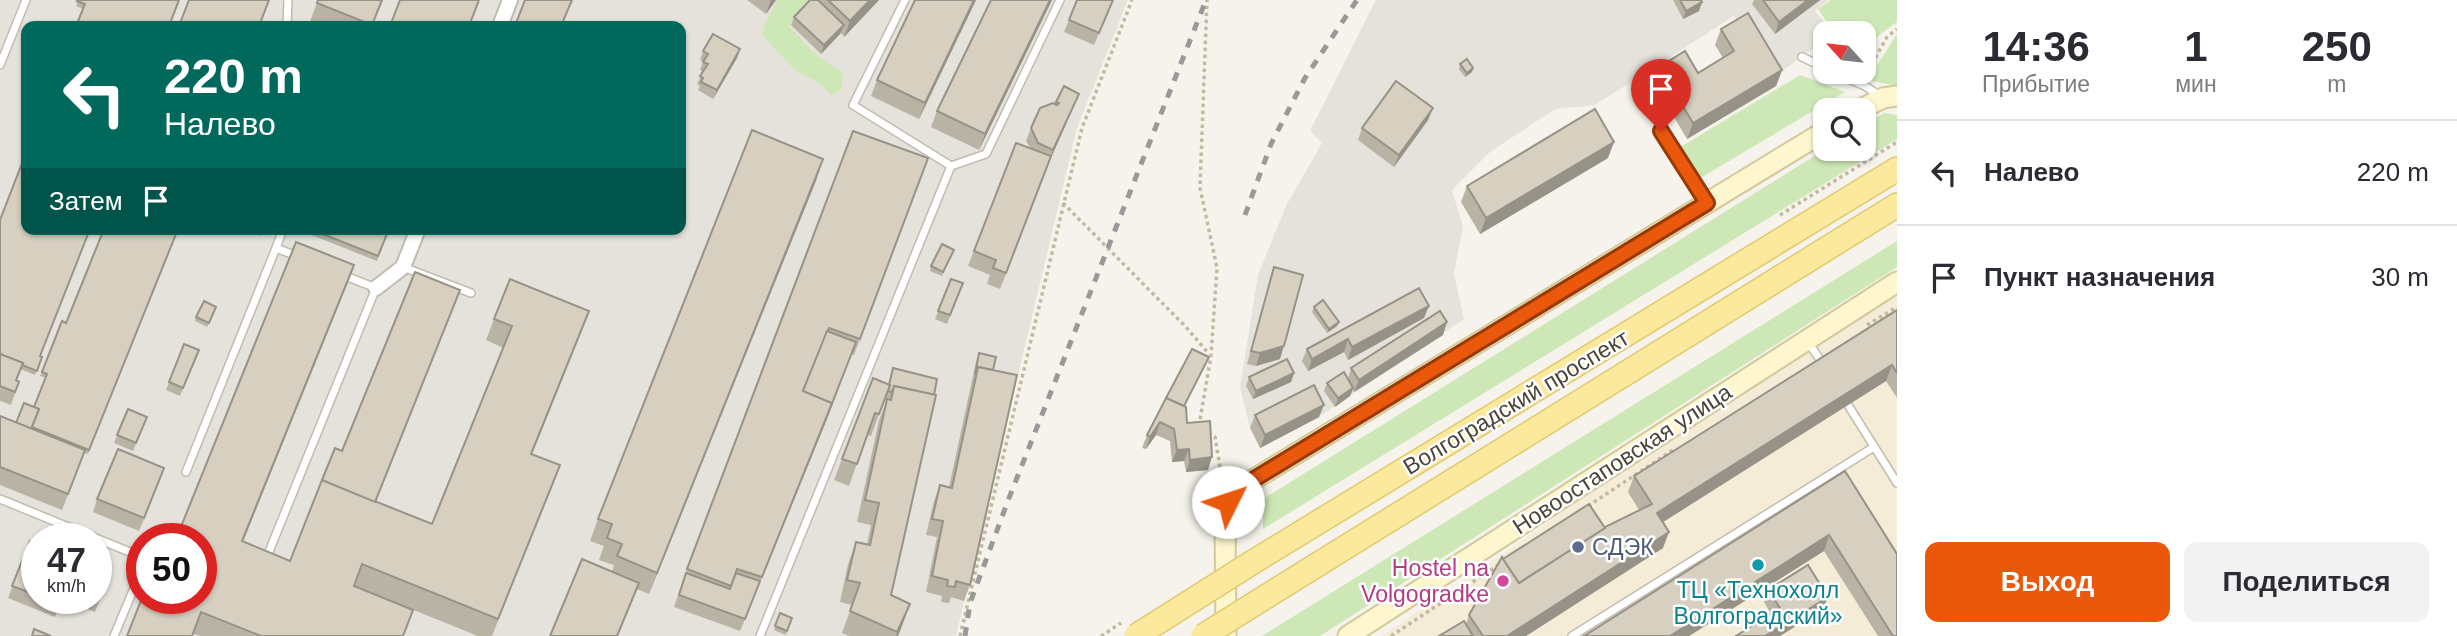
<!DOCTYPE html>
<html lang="ru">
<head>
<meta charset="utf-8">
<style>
  :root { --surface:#fff; --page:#f2f2f3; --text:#2b2b33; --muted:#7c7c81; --line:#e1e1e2; --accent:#ea580c }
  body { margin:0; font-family:Arial,sans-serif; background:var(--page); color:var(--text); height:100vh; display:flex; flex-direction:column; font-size:26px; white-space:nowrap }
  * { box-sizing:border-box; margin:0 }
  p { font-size:23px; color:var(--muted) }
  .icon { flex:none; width:38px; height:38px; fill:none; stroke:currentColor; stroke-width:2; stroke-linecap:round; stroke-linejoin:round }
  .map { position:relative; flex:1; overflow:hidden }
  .panel { display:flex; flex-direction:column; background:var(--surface); width:560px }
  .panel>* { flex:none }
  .banner { position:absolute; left:21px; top:21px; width:665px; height:214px; border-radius:14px; box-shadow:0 2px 5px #0004; background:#00695c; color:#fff; overflow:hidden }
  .needle { width:46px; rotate:297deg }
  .fabs { position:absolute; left:1813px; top:21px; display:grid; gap:14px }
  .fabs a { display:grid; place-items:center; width:63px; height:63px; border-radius:14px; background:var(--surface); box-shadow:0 2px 5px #0004; font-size:35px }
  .speed { position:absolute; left:21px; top:523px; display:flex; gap:14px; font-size:35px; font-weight:700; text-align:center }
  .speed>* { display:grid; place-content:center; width:91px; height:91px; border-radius:50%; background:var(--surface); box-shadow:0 2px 5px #0004; line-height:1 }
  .speed small { font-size:18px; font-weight:400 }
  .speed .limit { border:10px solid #d22; background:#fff; color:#111 }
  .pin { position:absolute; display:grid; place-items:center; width:60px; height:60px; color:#fff; margin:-72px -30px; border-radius:50% 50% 50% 0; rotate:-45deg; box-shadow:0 0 7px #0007 }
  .pin .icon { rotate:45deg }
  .me { position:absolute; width:77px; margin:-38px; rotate:49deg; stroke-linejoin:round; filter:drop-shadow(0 0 5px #0008) }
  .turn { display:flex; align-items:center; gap:24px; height:147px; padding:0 28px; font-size:32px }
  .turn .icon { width:91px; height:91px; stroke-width:2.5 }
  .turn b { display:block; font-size:49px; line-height:60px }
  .then { display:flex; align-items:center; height:66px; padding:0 28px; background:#0003; gap:14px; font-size:26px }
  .eta { display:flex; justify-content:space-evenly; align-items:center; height:119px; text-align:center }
  .eta b { font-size:42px; font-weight:600; line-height:49px }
  .button { display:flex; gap:14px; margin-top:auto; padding:14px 28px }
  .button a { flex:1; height:80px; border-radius:14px; background:var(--accent); color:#fff; font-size:28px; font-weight:600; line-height:80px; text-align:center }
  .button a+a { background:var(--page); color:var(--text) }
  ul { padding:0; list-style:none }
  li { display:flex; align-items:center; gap:21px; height:105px; padding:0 28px; border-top:2px solid var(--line) }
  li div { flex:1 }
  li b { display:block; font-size:26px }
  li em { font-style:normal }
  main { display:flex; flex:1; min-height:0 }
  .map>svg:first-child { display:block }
  .commercial { fill:#f5ecd8 }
  .industrial { fill:#e5e2dc; fill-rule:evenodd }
  .green { fill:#cde8b6 }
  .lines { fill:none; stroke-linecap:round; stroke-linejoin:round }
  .lane-casing { stroke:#c1bcae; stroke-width:10 }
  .street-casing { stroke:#c1bcae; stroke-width:18 }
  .secondary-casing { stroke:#d3c99c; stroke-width:23 }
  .primary-casing { stroke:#e1c96e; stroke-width:26 }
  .path { stroke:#c2b9a0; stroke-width:3.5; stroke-dasharray:3.5 3.5; stroke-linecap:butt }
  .lane { stroke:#fff; stroke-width:7 }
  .street { stroke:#fff; stroke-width:14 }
  .secondary { stroke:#fdf6ce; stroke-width:19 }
  .primary { stroke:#fbe99e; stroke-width:23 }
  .rail { stroke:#999; stroke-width:5; stroke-dasharray:9 9; stroke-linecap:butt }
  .primary-bridge-casing { stroke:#e1c96e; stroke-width:26; stroke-linecap:butt }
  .path-bridge { stroke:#c2b9a0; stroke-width:3.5; stroke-dasharray:3.5 3.5; stroke-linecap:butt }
  .primary-bridge { stroke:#fbe99e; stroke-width:23 }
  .wall { fill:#b9b3a6 }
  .shaded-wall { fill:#969287 }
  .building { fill:#d7d0c1; stroke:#969287; stroke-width:2 }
  .route-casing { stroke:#983908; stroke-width:18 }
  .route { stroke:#ea580c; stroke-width:12 }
  .service-dot { fill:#5c6f8a; stroke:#fff; stroke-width:2.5 }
  .culture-dot { fill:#0f9aa8; stroke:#fff; stroke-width:2.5 }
  .hotel-dot { fill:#d1479c; stroke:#fff; stroke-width:2.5 }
  .labels { text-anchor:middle; stroke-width:5; stroke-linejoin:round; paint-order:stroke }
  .street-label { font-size:23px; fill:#494539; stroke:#fff }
  .service-label { font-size:23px; fill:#4e5e75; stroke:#fff; text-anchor:start }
  .hotel-label { font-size:23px; fill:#b23c85; stroke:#fff; text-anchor:end }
  .culture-label { font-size:23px; fill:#0d838f; stroke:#fff }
</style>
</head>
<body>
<main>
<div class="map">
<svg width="1897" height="636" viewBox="0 0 1897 636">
  <rect width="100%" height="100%" fill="#f5f3eb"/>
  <path class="commercial" d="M1897,284V636H1382Z"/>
  <g class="industrial">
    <path d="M0,0H1128L1077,128L956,636H0ZM26,26H681V229H26ZM37,539H96V598H37ZM142,539H201V598H142Z"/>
    <path d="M1376,0H1829L1815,11L1833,33H1825V40L1777,75L1734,16L1595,105L1555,109L1490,152L1452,190L1463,227L1454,274L1464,319L1319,417L1260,448L1250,428L1240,387L1258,275L1286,206L1322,143L1310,131Z"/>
  </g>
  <g class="green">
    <path d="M778,0H812L789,26L813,52L843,73L841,90L832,95L819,83L796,71L762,35L765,23Z"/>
    <path d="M1831,0H1897V22L1864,46V33H1835L1818,9Z"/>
    <path d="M1897,34V86L1868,80Z"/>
    <path d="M1800,75L1845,92L1697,180L1677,149Z"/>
    <path d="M1884,113L1897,115V139L1263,529V499L1826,149H1864V125Z"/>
    <path d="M1897,241V267L1320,636H1262Z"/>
  </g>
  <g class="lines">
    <g class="lane-casing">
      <g id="lane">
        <path d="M905,0L853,105L951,166"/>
        <path d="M287,26L288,0"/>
        <path d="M1802,57L1825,68"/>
        <path d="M0,65L26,0"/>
        <path d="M1832,72L1865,86L1880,96"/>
        <path d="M1661,131L1706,202"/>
        <path d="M283,229L276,248L299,257"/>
        <path d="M403,267L471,293"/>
        <path d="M1808,342L1825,367"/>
        <path d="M1848,405L1897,483"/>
        <path d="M186,472L276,248"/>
        <path d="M0,499L142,557"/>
        <path d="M266,559L376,288L343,275"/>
        <path d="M114,636L142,569"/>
        <path d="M760,636L951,166L986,154L1060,0"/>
        <path d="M1572,636L1874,447"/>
      </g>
    </g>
    <g class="street-casing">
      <g id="street">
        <path d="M500,26L510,0"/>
        <path d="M376,288L403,267L418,229"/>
      </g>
    </g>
    <g class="secondary-casing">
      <g id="secondary">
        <path d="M1859,110L1883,98L1897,96"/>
        <path d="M1226,636L1225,517L1228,502L1238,489L1825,131"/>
        <path d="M1348,636L1897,282"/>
      </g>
    </g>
    <g class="primary-casing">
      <g id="primary">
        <path d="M1253,562L1897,169"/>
        <path d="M1267,596L1897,205"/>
      </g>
    </g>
    <g class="path">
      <path d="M1865,76L1887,37L1897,29"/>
      <path d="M1063,203L1186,327L1209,354"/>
      <path d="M1780,215L1897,142"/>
      <path d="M1867,325L1897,307"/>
      <path d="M1199,426L1211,356L1217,268L1200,188L1207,0"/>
      <path d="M1208,433L1215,437L1222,479"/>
      <path d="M1588,506L1676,448"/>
      <path d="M960,636L1082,128L1132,0"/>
      <path d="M1391,636L1500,564"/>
    </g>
    <use href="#lane" class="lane"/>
    <use href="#street" class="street"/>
    <use href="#secondary" class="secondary"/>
    <use href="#primary" class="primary"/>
    <g class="rail">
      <path d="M1245,215L1271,144L1305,78L1357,0"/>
      <path d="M965,636L970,603L1009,498L1206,0"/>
    </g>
    <g class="primary-bridge-casing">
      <g id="primary-bridge">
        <path d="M1136,636L1253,562"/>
        <path d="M1203,636L1267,596"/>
      </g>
    </g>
    <path class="path-bridge" d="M1101,636L1121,623"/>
    <use href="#primary-bridge" class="primary-bridge"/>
  </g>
  <g class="wall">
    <path d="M78,0L169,26L83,9L76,6Z"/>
    <path d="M318,0H383L372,26H314L309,24Z"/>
    <path d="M747,0H776L766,14Z"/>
    <path d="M810,0H879L844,37L841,33L821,54L791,25L794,17Z"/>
    <path d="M915,0H976L919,119L871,96L877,80Z"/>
    <path d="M991,0H1052L979,150L931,127L937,111Z"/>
    <path d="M1113,0L1094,45L1064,32L1069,20Z"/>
    <path d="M1673,0H1701L1699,11L1683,19Z"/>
    <path d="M1754,0H1820L1775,34L1752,4Z"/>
    <path d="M1721,29L1782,70L1776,86L1687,139L1653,82L1659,67L1698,73L1723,58L1715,45Z"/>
    <path d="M703,51L737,58L713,99L698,90L700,86L697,84L703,72L700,70L703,62L700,60Z"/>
    <path d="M1460,64L1473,68L1472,72L1465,77L1459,69Z"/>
    <path d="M1064,86L1074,106L1051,158L1000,289L987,284L990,275L968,266L1016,143L1031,149L1026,141L1031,128L1055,104Z"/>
    <path d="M1433,108L1428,120L1394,167L1358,140L1362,128Z"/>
    <path d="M928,158L854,355L851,354L827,419L740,631L674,607L687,569Z"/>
    <path d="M1608,158L1480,234L1461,202L1467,186Z"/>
    <path d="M823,159L649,594L637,589L618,636H550L612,572L614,565L599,560L604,546L590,541L598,519Z"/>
    <path d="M0,220L40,356L42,357L35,375L20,369L16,381L19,382L11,405L0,401Z"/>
    <path d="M178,229L88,454L84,453L62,510L0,485V416L16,423L34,407L46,378L40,376L42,372L66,323Z"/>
    <path d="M249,229H264L261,236Z"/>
    <path d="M310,229H389L377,261L309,234Z"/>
    <path d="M952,255L942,276L930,271L931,266Z"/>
    <path d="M354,265L243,542L290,561L342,451L454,306L376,502L432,524L503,348L486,340L494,319L589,311L532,454L560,465L492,636H478L354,586L404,636H200L193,634L192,636H127L201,598Z"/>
    <path d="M1274,267L1280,359L1256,366L1247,364L1270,280Z"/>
    <path d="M951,279L963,283L947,324L935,319Z"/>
    <path d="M216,307L207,327L195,321L196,317Z"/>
    <path d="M1314,307L1337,326L1327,333L1312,312Z"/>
    <path d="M1897,310V398L1886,381L1663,522V548L1526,636H1439L1466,624L1469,615L1503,559L1605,528L1639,510L1628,492L1634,476Z"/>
    <path d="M1424,318L1348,360L1344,352L1308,371L1302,361L1307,349Z"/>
    <path d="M1443,335L1354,392L1353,390L1350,396L1335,407L1324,391L1327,383L1348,379L1351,368Z"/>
    <path d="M184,344L199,350L180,396L166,390Z"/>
    <path d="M979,353L993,370L970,585L964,601L951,597L949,603L941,602L942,596L926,592L937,537L926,535L934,501L940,485L949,487L976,362Z"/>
    <path d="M1207,362L1184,406L1187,423L1208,470L1186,472L1184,461L1172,462L1170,441L1156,435L1146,449L1142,448L1147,435Z"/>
    <path d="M893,368L891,595L910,604L898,636H849L842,633L852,605L840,602L848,564L856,542L867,544L871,525L857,522L879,420L887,400L885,399L871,436L867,435L849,486L834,480L842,459L888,385Z"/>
    <path d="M1294,373L1291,382L1253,399L1246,386L1249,377Z"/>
    <path d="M128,409L147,417L133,451L114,443Z"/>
    <path d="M1255,415L1319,417L1260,448L1250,428Z"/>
    <path d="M1845,471L1897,636H1878L1824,551L1689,636H1584Z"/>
    <path d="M160,480L139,531L93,512L97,499Z"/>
    <path d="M30,541L37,544V598H96L105,586L95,612L62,599L55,617L8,598Z"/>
    <path d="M1768,590L1828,597L1823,609L1780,636H1736L1771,614L1764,602Z"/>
    <path d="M780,613L792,618L786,635L774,630Z"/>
  </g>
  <g class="shaded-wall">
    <path d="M771,0H776L766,14Z"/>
    <path d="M870,0H879L844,37L850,21Z"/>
    <path d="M974,0H976L919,119L925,103Z"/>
    <path d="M1050,0H1052L979,150L985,134Z"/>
    <path d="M1808,0H1820L1775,34L1779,22Z"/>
    <path d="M1702,2L1699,11L1683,19L1686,11Z"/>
    <path d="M844,25L840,34L821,54L824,45Z"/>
    <path d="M740,49L737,58L713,99L717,90Z"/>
    <path d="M1473,68L1472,72L1465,77L1467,73Z"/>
    <path d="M1782,70L1776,86L1687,139L1693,123Z"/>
    <path d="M1079,94L1051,158L1000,289L1053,150Z"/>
    <path d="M1433,108L1428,120L1394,167L1399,155Z"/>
    <path d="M1614,142L1608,158L1480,234L1486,218Z"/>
    <path d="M823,159L816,181L649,594L657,573Z"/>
    <path d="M354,265L346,287L234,563L242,541Z"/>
    <path d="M1429,306L1424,318L1348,360L1352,347Z"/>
    <path d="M589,311L581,332L523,476L531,454Z"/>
    <path d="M1339,322L1337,326L1327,333L1329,329Z"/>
    <path d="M1447,322L1443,335L1354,392L1359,380Z"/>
    <path d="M1348,339L1344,352L1308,371L1312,359Z"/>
    <path d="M856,342L827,419L740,631L762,577Z"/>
    <path d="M1284,346L1280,359L1256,366L1260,353Z"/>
    <path d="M1892,365L1886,381L1652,529L1657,513Z"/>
    <path d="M1294,373L1291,382L1253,399L1256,391Z"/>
    <path d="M1353,388L1350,396L1335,407L1338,398Z"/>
    <path d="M1324,405L1319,417L1260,448L1265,435Z"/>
    <path d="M1160,422L1156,435L1146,449L1150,437Z"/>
    <path d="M1189,449L1184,461L1172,462L1177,450Z"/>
    <path d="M1212,457L1208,470L1186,472L1190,460Z"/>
    <path d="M560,465L552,487L491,636L498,619Z"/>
    <path d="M1669,532L1663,548L1526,636H1507Z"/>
    <path d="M1829,535L1824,551L1689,636H1670Z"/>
    <path d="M1828,597L1823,609L1780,636H1765Z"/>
    <path d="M910,604L902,626L898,636H896Z"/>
  </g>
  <g class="building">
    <path d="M78,0H179L169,26H76L85,4L77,1Z"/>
    <path d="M189,0H269L259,26H179Z"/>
    <path d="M318,0H382L372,25L317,3Z"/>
    <path d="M400,0H479L469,26H390Z"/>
    <path d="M525,0H572L561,26H515Z"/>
    <path d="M810,0H818L844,25L824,45L794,17Z"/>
    <path d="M828,0H870L850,21Z"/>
    <path d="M915,0H974L925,103L877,80Z"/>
    <path d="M991,0H1050L985,134L937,111Z"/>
    <path d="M1077,0H1113L1099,33L1069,20Z"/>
    <path d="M1680,0H1701L1702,2L1686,11Z"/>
    <path d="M1763,0H1808L1779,22Z"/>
    <path d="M1748,13L1782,70L1693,123L1659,67L1685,51L1698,73L1734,51L1721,29Z"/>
    <path d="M713,34L740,49L717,90L701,82L703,78L700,76L708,64L703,62L708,54L703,51Z"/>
    <path d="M1467,59L1473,68L1467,73L1460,64Z"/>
    <path d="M1396,81L1433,108L1399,155L1362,128Z"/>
    <path d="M1064,86L1079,94L1053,150L1038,143L1031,128L1040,108L1053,103L1057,105L1059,103L1056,102Z"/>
    <path d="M1595,109L1614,142L1486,218L1467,186Z"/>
    <path d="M752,130L823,159L657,573L617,556L622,544L607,538L612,524L598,519Z"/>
    <path d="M853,131L928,158L860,339L829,328L803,391L832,403L762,577L737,569L731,586L687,569Z"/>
    <path d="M1016,143L1051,156L1006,273L993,268L996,260L974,251Z"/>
    <path d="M26,153V229H90L40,356L42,357L37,371L22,365L23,363L0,354V220Z"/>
    <path d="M104,229H178L89,450L32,427L39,409L34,407L47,374L42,372L62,321L66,323Z"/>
    <path d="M310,229H389L378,256Z"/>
    <path d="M296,242L354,265L242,541L290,561L322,480L432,524L512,326L494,319L510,279L589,311L531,454L560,465L498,619L362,564L354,586L413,610L403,636H261L201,612L192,636H127L142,598H201V539H176Z"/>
    <path d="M942,244L954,250L943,272L931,266Z"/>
    <path d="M1274,267L1303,275L1284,346L1260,353L1251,351Z"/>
    <path d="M415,272L460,290L375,502L322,480L335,448L342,451Z"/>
    <path d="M951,279L963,283L950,315L938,311Z"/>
    <path d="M1419,288L1429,306L1352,347L1348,339L1312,359L1307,349Z"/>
    <path d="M1323,300L1339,322L1329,329L1314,307Z"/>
    <path d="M204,301L216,307L209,323L196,317Z"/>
    <path d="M1897,310V373L1892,365L1657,513L1669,532L1507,636H1483L1469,615L1502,557L1519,583L1607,526L1652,504L1634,476Z"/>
    <path d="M1440,311L1447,322L1359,380L1351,368Z"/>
    <path d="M827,331L856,342L831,406L832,403L803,391Z"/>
    <path d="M184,344L199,350L183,388L169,382Z"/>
    <path d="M1192,349L1209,357L1184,406L1166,398Z"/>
    <path d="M979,353L996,357L993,370L978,367L975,374Z"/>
    <path d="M0,354L23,363L16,380L19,382L15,392L0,386Z"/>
    <path d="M1287,359L1294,373L1256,391L1249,377Z"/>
    <path d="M978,367L1017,375L970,585L956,581L955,587L947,586L948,580L932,576L943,521L932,519L940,485L952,488Z"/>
    <path d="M893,368L937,379L934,395L894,386L892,392L888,391L890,385H889Z"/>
    <path d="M1344,372L1353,388L1338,398L1327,383Z"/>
    <path d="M873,378L890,385L879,414L875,413L857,464L842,459Z"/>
    <path d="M1314,385L1324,405L1265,435L1255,415Z"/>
    <path d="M894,386L936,395L891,595L910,604L897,632L850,611L860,583L847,580L856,542L870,545L879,503L865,500L887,399L891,400Z"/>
    <path d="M1166,398L1186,407L1187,423L1210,421L1212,457L1190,460L1189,449L1177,450L1174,429L1160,422L1150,437L1147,435Z"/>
    <path d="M24,403L39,409L31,429L16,423Z"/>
    <path d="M128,409L147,417L136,443L117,435Z"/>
    <path d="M0,416L85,450L68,494L0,467Z"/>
    <path d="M118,449L164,468L144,518L97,499Z"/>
    <path d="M1845,471L1897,554V636H1893L1829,535L1670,636H1584Z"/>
    <path d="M1589,504L1605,528L1519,583L1503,559Z"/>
    <path d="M30,541L37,544V595L12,586Z"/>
    <path d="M582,559L639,583L617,636H550Z"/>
    <path d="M1808,565L1828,597L1765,636H1736L1780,608L1768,590Z"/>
    <path d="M96,568L110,574L99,599L96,598Z"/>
    <path d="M686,573L730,589L736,573L760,581L745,619L679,595Z"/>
    <path d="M44,598H62L59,604Z"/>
    <path d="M780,613L792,618L787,631L775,626Z"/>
    <path d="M1464,621L1473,636H1439Z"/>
    <path d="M34,629L51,636H32Z"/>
  </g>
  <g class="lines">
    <g class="route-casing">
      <path id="route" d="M1228,502L1238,489L1707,203L1661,131"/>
    </g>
    <use href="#route" class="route"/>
  </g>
  <circle class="service-dot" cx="1578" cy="547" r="7"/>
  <circle class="culture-dot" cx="1758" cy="565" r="7"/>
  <circle class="hotel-dot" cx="1503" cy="581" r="7"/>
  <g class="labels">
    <g class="street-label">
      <text transform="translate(1516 402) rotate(-31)" y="8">Волгоградский проспект</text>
      <text transform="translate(1622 459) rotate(-33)" y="8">Новоостаповская улица</text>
    </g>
    <g class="service-label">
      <text x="1592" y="555">СДЭК</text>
    </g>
    <g class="hotel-label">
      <text x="1489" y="576">Hostel na<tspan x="1489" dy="26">Volgogradke</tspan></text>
    </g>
    <g class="culture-label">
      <text x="1758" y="598">ТЦ «Технохолл<tspan x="1758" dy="26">Волгоградский»</tspan></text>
    </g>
  </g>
</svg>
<div class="fabs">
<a><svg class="needle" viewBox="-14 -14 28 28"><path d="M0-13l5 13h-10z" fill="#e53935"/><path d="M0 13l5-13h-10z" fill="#7c7c81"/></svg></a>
<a><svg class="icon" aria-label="search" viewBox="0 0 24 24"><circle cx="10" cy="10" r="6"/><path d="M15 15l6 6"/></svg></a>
</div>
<div class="speed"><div>47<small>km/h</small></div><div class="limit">50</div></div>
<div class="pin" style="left:1661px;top:131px;background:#d93025"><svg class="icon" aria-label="arrive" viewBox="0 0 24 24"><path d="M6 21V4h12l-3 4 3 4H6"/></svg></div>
<svg class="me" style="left:1228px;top:502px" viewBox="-20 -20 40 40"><circle r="19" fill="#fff"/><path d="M0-13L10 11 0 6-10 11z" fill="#ea580c"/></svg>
<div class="banner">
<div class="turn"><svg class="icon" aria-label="left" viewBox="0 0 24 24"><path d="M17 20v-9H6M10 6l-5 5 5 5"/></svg><div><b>220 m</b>Налево</div></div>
<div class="then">Затем<svg class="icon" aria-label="arrive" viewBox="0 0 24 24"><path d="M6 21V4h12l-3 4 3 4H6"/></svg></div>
</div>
</div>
<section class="panel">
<div class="eta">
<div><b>14:36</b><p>Прибытие</p></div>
<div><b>1</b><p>мин</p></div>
<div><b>250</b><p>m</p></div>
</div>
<ul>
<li><svg class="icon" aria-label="left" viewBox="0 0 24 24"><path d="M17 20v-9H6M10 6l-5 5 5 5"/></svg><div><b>Налево</b></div><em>220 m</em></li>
<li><svg class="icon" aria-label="arrive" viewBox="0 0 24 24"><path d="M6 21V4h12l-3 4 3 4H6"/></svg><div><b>Пункт назначения</b></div><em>30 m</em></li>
</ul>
<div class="button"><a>Выход</a><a>Поделиться</a></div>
</section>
</main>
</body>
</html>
